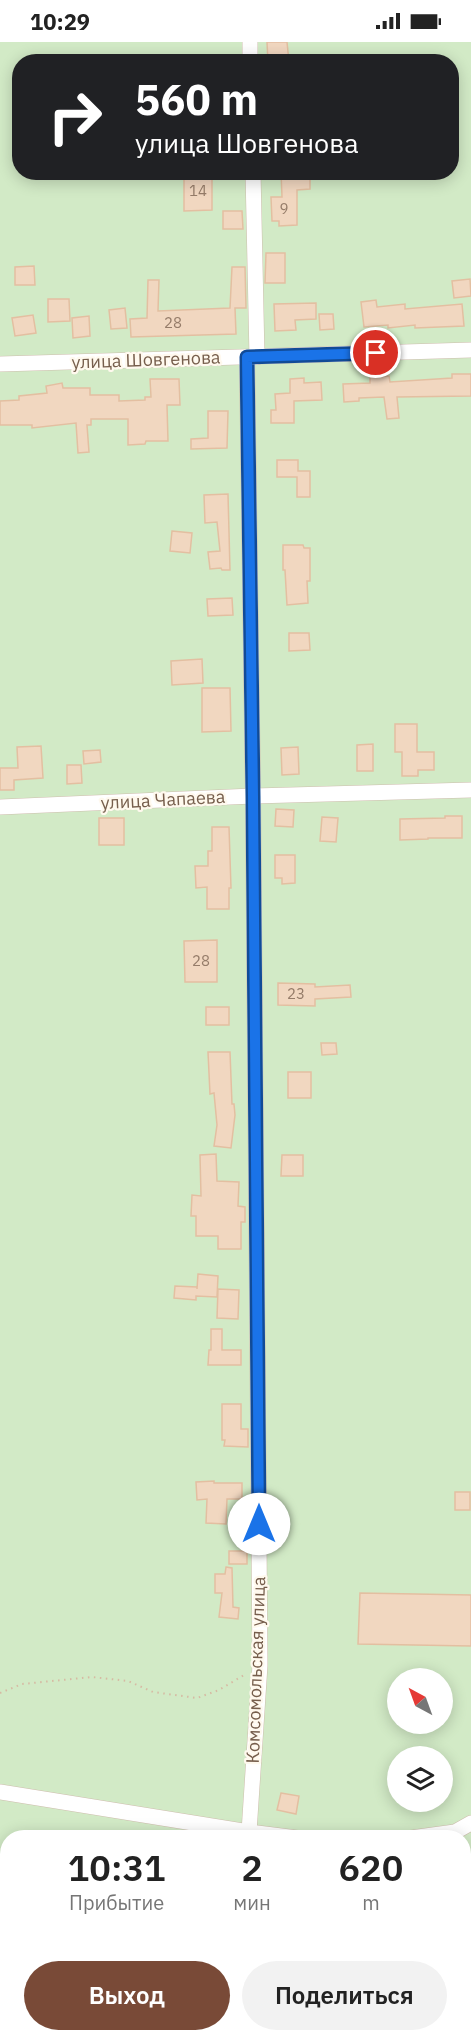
<!DOCTYPE html>
<html lang="ru">
<head>
<meta charset="utf-8">
<style>
  :root { --surface:#fff; --page:#f2f2f2; --text:#222; --muted:#767676; --accent:#794a37 }
  body { margin:0; font-family:"IBM Plex Sans",sans-serif; background:var(--page); color:var(--text); height:100vh; display:flex; flex-direction:column; font-size:22px; white-space:nowrap }
  * { box-sizing:border-box; margin:0 }
  p { font-size:20px; color:var(--muted) }
  .icon { flex:none; width:33px; height:33px; fill:none; stroke:currentColor; stroke-width:2; stroke-linecap:round; stroke-linejoin:round }
  .map { position:relative; flex:1; overflow:hidden }
  .panel { position:absolute; left:0px; top:1788px; width:471px; height:212px; display:flex; flex-direction:column; background:var(--surface); border-radius:24px 24px 0 0; box-shadow:0 3px 15px #0003 }
  .panel>* { flex:none }
  .banner { position:absolute; left:12px; top:12px; width:447px; height:126px; border-radius:24px; box-shadow:0 3px 15px #0003; background:#202124; color:#fff; overflow:hidden }
  .needle { width:39px; rotate:319deg }
  .tools { position:absolute; left:387px; top:1626px; display:grid; gap:12px }
  .tools a { display:grid; place-items:center; width:66px; height:66px; border-radius:50%; background:var(--surface); box-shadow:0 3px 15px #0003; font-size:30px }
  .pin { position:absolute; display:grid; place-items:center; width:51px; height:51px; color:#fff; margin:-26px; border:3px solid #fff; border-radius:50%; box-shadow:0 2px 6px #0007 }
  .me { position:absolute; width:66px; margin:-33px; rotate:0deg; stroke-linejoin:round; filter:drop-shadow(0 0 4px #0008) }
  .turn { display:flex; align-items:center; gap:21px; height:126px; padding:0 24px; font-size:27px }
  .turn .icon { width:78px; height:78px; stroke-width:2.5 }
  .turn b { display:block; font-size:42px; line-height:51px }
  .eta { display:flex; justify-content:space-evenly; align-items:center; height:102px; text-align:center }
  .eta b { font-size:36px; font-weight:600; line-height:42px }
  .cta { display:flex; gap:12px; margin-top:auto; padding:12px 24px }
  .cta a { flex:1; height:69px; border-radius:36px; background:var(--accent); color:#fff; font-size:24px; font-weight:600; line-height:69px; text-align:center }
  .cta a+a { background:var(--page); color:var(--text) }
  .status { display:flex; justify-content:space-between; align-items:center; height:42px; padding:0 30px; background:var(--surface); direction:ltr }
  .status svg { height:16px; fill:currentColor }
  .map>svg:first-child { display:block }
  .green { fill:#d2eac6; fill-rule:evenodd }
  .water { fill:#bcdde6; stroke:#a3ccd7; stroke-width:1.5 }
  .building { fill:#f1d7c0; stroke:#e3bfa1; stroke-width:1.5 }
  .lines { fill:none; stroke-linecap:round; stroke-linejoin:round }
  .minor-casing { stroke:#cebeae; stroke-width:16 }
  .path { stroke:#d6baa3; stroke-width:2; stroke-dasharray:1.5 4.5; stroke-linecap:butt }
  .minor { stroke:#fff; stroke-width:15 }
  .route-casing { stroke:#114b97; stroke-width:15 }
  .route { stroke:#1a73e8; stroke-width:10 }
  .labels { text-anchor:middle; stroke-width:4.5; stroke-linejoin:round; paint-order:stroke }
  .number-label { font-size:15px; fill:#957c69 }
  .street-label { font-size:18px; fill:#765e4c; stroke:#fff9ee }
</style>
</head>
<body>
<div class="status"><b>10:29</b><svg viewBox="0 0 49 12"><path d="M0 12V9h3v3zM5 12V6h3v6zM10 12V3h3v9zM15 12V0h3v12zM26 1h20v11H26zM47 4h2v5h-2z"/></svg></div>
<div class="map">
<svg width="471" height="1999" viewBox="0 0 471 1999">
  <rect width="100%" height="100%" fill="#fcf6e8"/>
  <path class="green" d="M0,0H471V1999H0ZM20,20H452V130H20ZM398,1636H442V1682H398ZM398,1714H442V1760H398ZM8,1796H464V1992H8Z"/>
  <g class="water">
    <path d="M8,1992H145L141,1999H1Z"/>
    <path d="M199,1992H266L253,1999H205L201,1997Z"/>
    <path d="M274,1992H317L313,1999H276Z"/>
  </g>
  <g class="building">
    <path d="M267,0H287L289,20H268Z"/>
    <path d="M184,130H212V168L184,169Z"/>
    <path d="M281,130H310V147L297,148V183L279,184V179H272L271,155H282Z"/>
    <path d="M223,169H242L243,187H223Z"/>
    <path d="M266,211H285V241H265Z"/>
    <path d="M34,224L35,243H15V225Z"/>
    <path d="M232,225H245L246,266H235L236,292L131,295L130,277L147,276L148,238H159L158,269L230,266Z"/>
    <path d="M470,237L471,254L454,256L452,239Z"/>
    <path d="M48,257H69L70,279L48,280Z"/>
    <path d="M376,258L377,265L405,262V267L462,262L464,284L415,286V283L388,286V283L364,285L361,260Z"/>
    <path d="M316,261V277L295,278L296,288L275,289L274,262Z"/>
    <path d="M125,266L127,286L111,287L109,268Z"/>
    <path d="M319,272H333L334,287L320,288Z"/>
    <path d="M33,273L36,291L15,294L12,276Z"/>
    <path d="M89,274L90,294L73,296L72,276Z"/>
    <path d="M452,332H471V354L397,355L399,376L387,377L384,355L359,356V359L344,360L343,342L370,341V335L389,334L390,340L452,336Z"/>
    <path d="M304,336V341L321,340L322,358L294,359V381H271V368H276L275,352L290,351V337Z"/>
    <path d="M150,337H179L180,363H167L168,399H146L145,402L128,403V377H91V383H87L89,410L78,411L76,381L32,386V383H0V359L19,358V354L47,351L46,344L62,341L63,346H90V353H119V359L145,358V355H151Z"/>
    <path d="M208,369H228L227,406L191,407V397L208,396Z"/>
    <path d="M277,418H298V429H310V455H297V435H277Z"/>
    <path d="M228,452L230,528H222L221,526L210,527L208,510L220,509L217,480L205,481L204,453Z"/>
    <path d="M172,489L192,491L190,511L170,509Z"/>
    <path d="M283,503H303L304,506H310V539H307L308,561L287,563L285,528H283Z"/>
    <path d="M232,556L233,573L208,574L207,557Z"/>
    <path d="M289,591H309L310,608L289,609Z"/>
    <path d="M202,617L203,641L172,643L171,619Z"/>
    <path d="M202,646H230L231,689L202,690Z"/>
    <path d="M395,682H417V710H434V728H418V734H402V710H395Z"/>
    <path d="M373,702V729H357V703Z"/>
    <path d="M41,704L43,736L14,738V748H0V726H18L17,705Z"/>
    <path d="M298,705L299,732L282,733L281,706Z"/>
    <path d="M100,708L101,720L84,722L83,709Z"/>
    <path d="M67,723H81L82,741L67,742Z"/>
    <path d="M276,767L294,768L293,785L275,784Z"/>
    <path d="M445,774H462V796H428V797L400,798V777L445,776Z"/>
    <path d="M322,775L338,776L336,800L320,799Z"/>
    <rect x="99" y="776" width="25" height="27"/>
    <path d="M212,785H229L231,846H229V867H207V845L196,846L195,824H208V809H212Z"/>
    <path d="M275,813H295V841L282,842V836H275Z"/>
    <path d="M217,898V940H185L184,899Z"/>
    <path d="M278,941L315,942V945L350,943L351,955L315,957V964L278,963Z"/>
    <rect x="206" y="965" width="23" height="18"/>
    <path d="M321,1001H336L337,1012L322,1013Z"/>
    <path d="M208,1010H230L232,1062H234L235,1073L231,1106L214,1104L217,1083L214,1051L210,1052Z"/>
    <rect x="288" y="1030" width="23" height="26"/>
    <path d="M216,1112L217,1139L239,1140L238,1164L245,1165V1180H241V1207H218V1194H196V1174H191L192,1153L201,1154L200,1113Z"/>
    <path d="M282,1113H303V1134H281Z"/>
    <path d="M198,1232L218,1234L217,1255L196,1254V1258L174,1256L175,1244L197,1245V1247Z"/>
    <path d="M218,1247L239,1248L238,1277L217,1276Z"/>
    <path d="M211,1287H222V1308H241V1323H208L209,1308H211Z"/>
    <path d="M222,1362H241V1387H248V1405L224,1404L225,1398H222Z"/>
    <path d="M214,1439V1441H242V1457H227L226,1482L206,1481L207,1457L197,1458L196,1440Z"/>
    <rect x="455" y="1450" width="15" height="18"/>
    <rect x="229" y="1509" width="18" height="13"/>
    <path d="M226,1525L232,1526L233,1565L239,1566L238,1577L219,1575L222,1551H215V1532H225Z"/>
    <path d="M360,1551L471,1553V1604L358,1602Z"/>
    <path d="M281,1751L299,1754L296,1772L277,1768Z"/>
  </g>
  <g class="lines">
    <g class="minor-casing">
      <g id="minor">
        <path d="M250,0V20"/>
        <path d="M253,130L257,315"/>
        <path d="M247,315L253,754L260,1623L249,1790"/>
        <path d="M0,322L471,308"/>
        <path d="M0,765L253,754L471,748"/>
        <path d="M0,1750L249,1790L297,1796"/>
        <path d="M411,1796L455,1790L471,1781"/>
      </g>
    </g>
    <path class="path" d="M0,1651L22,1642L92,1635L128,1639L153,1650L197,1656L219,1648L244,1633"/>
    <use href="#minor" class="minor"/>
  </g>
  <g class="lines">
    <g class="route-casing">
      <path id="route" d="M259,1482L253,754L247,315L376,311"/>
    </g>
    <use href="#route" class="route"/>
  </g>
  <g class="labels">
    <g class="number-label">
      <text x="198" y="154">14</text>
      <text x="284" y="172">9</text>
      <text x="173" y="286">28</text>
      <text x="201" y="924">28</text>
      <text x="296" y="957">23</text>
    </g>
    <g class="street-label">
      <text transform="translate(146 318) rotate(-2)" y="6">улица Шовгенова</text>
      <text transform="translate(163 758) rotate(-3)" y="6">улица Чапаева</text>
      <text transform="translate(256 1628) rotate(-88)" y="6">Комсомольская улица</text>
    </g>
  </g>
</svg>
<div class="tools">
<a><svg class="needle" viewBox="-14 -14 28 28"><path d="M0-13l5 13h-10z" fill="#e53935"/><path d="M0 13l5-13h-10z" fill="#767676"/></svg></a>
<a><svg class="icon" aria-label="layers" viewBox="0 0 24 24"><path d="M12 4l9 5-9 5-9-5zM3 14l9 5 9-5"/></svg></a>
</div>
<div class="pin" style="left:376px;top:311px;background:#d93025"><svg class="icon" aria-label="arrive" viewBox="0 0 24 24"><path d="M6 21V4h12l-3 4 3 4H6"/></svg></div>
<svg class="me" style="left:259px;top:1482px" viewBox="-20 -20 40 40"><circle r="19" fill="#fff"/><path d="M0-13L10 11 0 6-10 11z" fill="#1a73e8"/></svg>
<div class="banner">
<div class="turn"><svg class="icon" aria-label="right" viewBox="0 0 24 24"><path d="M7 20v-9h11M14 6l5 5-5 5"/></svg><div><b>560 m</b>улица Шовгенова</div></div>
</div>
<section class="panel">
<div class="eta">
<div><b>10:31</b><p>Прибытие</p></div>
<div><b>2</b><p>мин</p></div>
<div><b>620</b><p>m</p></div>
</div>
<div class="cta"><a>Выход</a><a>Поделиться</a></div>
</section>
</div>
</body>
</html>
